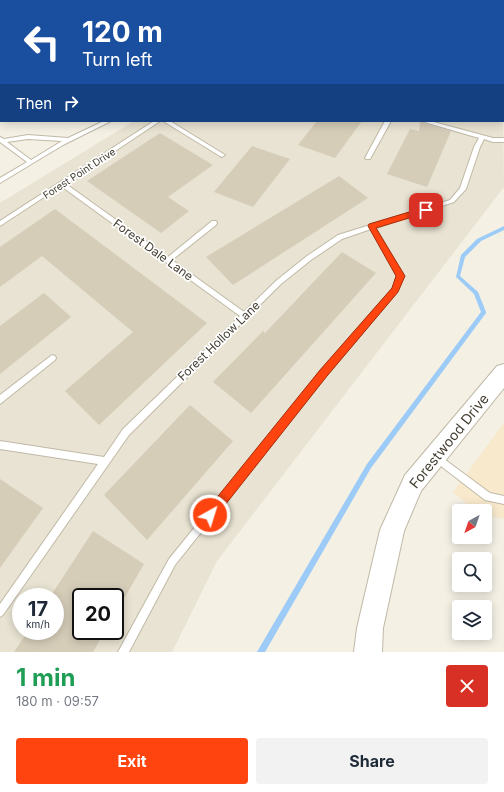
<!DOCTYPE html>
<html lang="en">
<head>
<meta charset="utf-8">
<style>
  :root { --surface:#fff; --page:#f2f2f3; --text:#1f2937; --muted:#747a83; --accent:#ff4410 }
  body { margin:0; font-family:Inter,sans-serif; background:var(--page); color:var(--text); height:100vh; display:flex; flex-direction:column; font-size:15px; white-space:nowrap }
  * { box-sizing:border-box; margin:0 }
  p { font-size:13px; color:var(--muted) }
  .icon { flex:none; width:22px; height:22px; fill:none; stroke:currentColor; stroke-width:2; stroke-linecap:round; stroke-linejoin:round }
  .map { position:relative; height:652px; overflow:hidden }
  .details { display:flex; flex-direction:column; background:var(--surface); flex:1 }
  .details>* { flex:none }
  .guide { position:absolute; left:0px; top:0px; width:504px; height:122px; box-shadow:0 2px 10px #0003; background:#1a4fa0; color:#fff; overflow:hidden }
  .needle { width:26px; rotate:220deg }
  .controls { position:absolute; left:452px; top:504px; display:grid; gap:8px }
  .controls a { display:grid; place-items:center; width:40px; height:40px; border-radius:4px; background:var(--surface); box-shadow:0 2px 10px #0003; font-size:20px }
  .speed { position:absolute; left:12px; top:588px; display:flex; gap:8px; font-size:20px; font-weight:700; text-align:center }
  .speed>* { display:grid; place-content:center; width:52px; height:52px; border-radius:50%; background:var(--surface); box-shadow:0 2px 10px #0003; line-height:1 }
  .speed small { font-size:10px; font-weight:400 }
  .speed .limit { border:2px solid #111; border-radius:6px; background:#fff; color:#111 }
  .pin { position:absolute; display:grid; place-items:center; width:34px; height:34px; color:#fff; margin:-17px; border-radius:8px; box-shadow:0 2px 6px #0006 }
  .me { position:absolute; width:44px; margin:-22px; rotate:39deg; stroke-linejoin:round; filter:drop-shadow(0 0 3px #0008) }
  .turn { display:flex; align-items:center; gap:14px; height:84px; padding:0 16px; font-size:18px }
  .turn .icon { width:52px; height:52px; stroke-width:2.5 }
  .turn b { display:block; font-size:28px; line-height:34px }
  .then { display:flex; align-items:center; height:38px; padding:0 16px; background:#0003; gap:8px; font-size:15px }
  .round { display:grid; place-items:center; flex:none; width:42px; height:42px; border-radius:4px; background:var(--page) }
  .head { display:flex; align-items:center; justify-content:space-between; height:68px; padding:0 16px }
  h1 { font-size:24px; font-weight:700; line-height:30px; color:#1e9e55 }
  .cta { display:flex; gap:8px; margin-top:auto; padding:8px 16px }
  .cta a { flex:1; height:46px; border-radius:4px; background:var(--accent); color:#fff; font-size:16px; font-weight:700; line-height:46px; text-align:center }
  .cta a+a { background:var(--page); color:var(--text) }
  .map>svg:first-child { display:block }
  .residential { fill:#e8e3d2; fill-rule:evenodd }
  .commercial { fill:#f8e9cd }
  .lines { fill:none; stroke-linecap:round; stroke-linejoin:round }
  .stream { fill:#9bcbf6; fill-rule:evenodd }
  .building { fill:#d6cdb9 }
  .service-casing { stroke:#c0b9a6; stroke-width:2 }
  .tertiary-casing { stroke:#c0b9a6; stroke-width:2 }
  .secondary-casing { stroke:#d7ca90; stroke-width:2 }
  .service { fill:#fff; fill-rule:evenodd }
  .tertiary { fill:#fff; fill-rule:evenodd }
  .secondary { fill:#fff4c3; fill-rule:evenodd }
  .route { fill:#ff4410; stroke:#a62c0a }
  .labels { text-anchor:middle; stroke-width:3.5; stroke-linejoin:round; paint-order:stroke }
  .far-street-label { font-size:10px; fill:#474034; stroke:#fff }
  .street-label { font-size:12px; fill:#474034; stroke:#fff }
  .near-street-label { font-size:14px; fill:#474034; stroke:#fff }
</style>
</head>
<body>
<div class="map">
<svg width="504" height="652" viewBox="0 0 504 652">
  <rect width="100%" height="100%" fill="#f4f0e4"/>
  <path class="residential" d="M503,107L504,187L217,561L172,652H0V203L134,121H503ZM21,597H55V631H21ZM81,597H115V631H81Z"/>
  <g class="commercial">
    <path d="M227,0H504V67L503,1Z"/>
    <path d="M504,423V519L485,515V511H475L453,492Z"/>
  </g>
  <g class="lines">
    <path class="stream" d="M504,226V230L481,241L465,257L460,276L478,292L486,312V313L371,468L265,652H257L367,464L481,312L474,294L456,277L461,255L477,239Z"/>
  </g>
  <g class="building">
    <path d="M317,121H362L335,158L298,145Z"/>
    <path d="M420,122L451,131L427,187L387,174L410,129L419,131Z"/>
    <path d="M160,133L213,165L168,197L189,211L161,233L87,181Z"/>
    <path d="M252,146L290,159L253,207L214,192Z"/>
    <path d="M339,176L368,198L233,285L206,257Z"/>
    <path d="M55,209L207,323L99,425L65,391L133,332L42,256L0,287V247Z"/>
    <path d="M342,252L376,273L251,413L213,382L263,331L265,333Z"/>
    <path d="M44,293L71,317L0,374V326Z"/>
    <path d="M190,405L233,441L147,540L104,495Z"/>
    <path d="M0,479L43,508L0,568Z"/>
    <path d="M93,531L144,564L125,597H81V631H105L93,652H14L28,631H55V597H50Z"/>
  </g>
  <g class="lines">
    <g class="service-casing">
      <g id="service">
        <rect x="12" y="0" width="4" height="1"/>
        <path d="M117,0H122L123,1H118Z"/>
        <path d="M245,0H251L252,1H246Z"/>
        <rect x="370" y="0" width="4" height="1"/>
        <rect x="0" y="8" width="1" height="2"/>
        <rect x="503" y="10" width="1" height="2"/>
        <rect x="503" y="58" width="1" height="2"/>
        <path d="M104,121H111L63,145L0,183V178L27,162L0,142V137L4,139L28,135L68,138ZM28,139L62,141L31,160L7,142Z"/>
        <path d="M154,121H160L66,184L168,257L212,221H216L217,223L216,225L172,260L244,312L277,280L307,256L338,235L450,200L460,188L474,147L479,138L421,121H430L493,138H504V142H493L484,139L480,147L466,189L454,202L376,228L403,276L397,292L327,375L175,565L129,652H118L169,559L321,371L392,289L397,276L371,229L342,239L311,260L281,284L129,435L3,615L0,617V604L98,464L0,449V441L104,457L123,429L240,316L61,186L0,226V221Z"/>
        <path d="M163,121H170L225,155L222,157L220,156Z"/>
        <path d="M385,121H391L370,159H366L365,158Z"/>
        <path d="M52,355L55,356L56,358L55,360L0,404V395Z"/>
        <path d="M436,453L490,493L504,496V504L485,500L433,460L432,457L433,454Z"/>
      </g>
    </g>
    <g class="tertiary-casing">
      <path id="tertiary" d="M504,364V388L421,491L404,531L383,628L382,652H354L357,628L380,530L405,475L497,366Z"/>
    </g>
    <g class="secondary-casing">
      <g id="secondary">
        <path d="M148,0H162L163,1H149Z"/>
        <path d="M189,0H203L204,1H190Z"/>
        <rect x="503" y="73" width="1" height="8"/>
        <rect x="503" y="91" width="1" height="8"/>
      </g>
    </g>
    <use href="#service" class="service"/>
    <use href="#tertiary" class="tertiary"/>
    <use href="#secondary" class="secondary"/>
  </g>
  <path class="route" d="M426,207L429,208V212L376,228L405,276L398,292L327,376L214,519L210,520L206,519L204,515L206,511L320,370L392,288L396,276L368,226L369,224Z"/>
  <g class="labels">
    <g class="far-street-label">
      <text transform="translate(79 173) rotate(-33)" y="4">Forest Point Drive</text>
    </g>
    <g class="street-label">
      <text transform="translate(153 250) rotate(36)" y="4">Forest Dale Lane</text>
      <text transform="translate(219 341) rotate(-44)" y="4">Forest Hollow Lane</text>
    </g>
    <g class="near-street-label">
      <text transform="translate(449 441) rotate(-51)" y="5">Forestwood Drive</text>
    </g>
  </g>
</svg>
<div class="controls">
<a><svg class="needle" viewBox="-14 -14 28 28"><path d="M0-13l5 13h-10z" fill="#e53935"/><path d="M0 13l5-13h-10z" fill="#747a83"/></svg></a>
<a><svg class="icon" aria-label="search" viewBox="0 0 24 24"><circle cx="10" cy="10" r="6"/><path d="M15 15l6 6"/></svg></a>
<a><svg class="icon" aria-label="layers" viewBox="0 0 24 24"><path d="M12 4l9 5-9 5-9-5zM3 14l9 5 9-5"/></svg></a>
</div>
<div class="speed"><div>17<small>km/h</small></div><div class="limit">20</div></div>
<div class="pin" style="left:426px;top:210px;background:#d93025"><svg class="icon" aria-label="arrive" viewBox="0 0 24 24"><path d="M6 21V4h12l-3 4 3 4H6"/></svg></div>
<svg class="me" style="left:210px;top:515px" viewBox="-20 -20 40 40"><circle r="17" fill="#ff4410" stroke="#fff" stroke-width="3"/><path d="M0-11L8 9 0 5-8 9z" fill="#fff"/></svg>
<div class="guide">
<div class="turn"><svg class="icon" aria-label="left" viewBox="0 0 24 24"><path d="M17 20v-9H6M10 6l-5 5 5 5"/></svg><div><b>120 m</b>Turn left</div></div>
<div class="then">Then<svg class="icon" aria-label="right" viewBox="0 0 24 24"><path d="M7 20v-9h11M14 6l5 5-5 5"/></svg></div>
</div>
</div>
<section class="details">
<div class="head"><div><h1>1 min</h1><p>180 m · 09:57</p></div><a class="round" style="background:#d93025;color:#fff"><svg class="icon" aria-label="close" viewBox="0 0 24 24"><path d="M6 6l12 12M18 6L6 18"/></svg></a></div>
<div class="cta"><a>Exit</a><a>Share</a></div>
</section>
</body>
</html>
